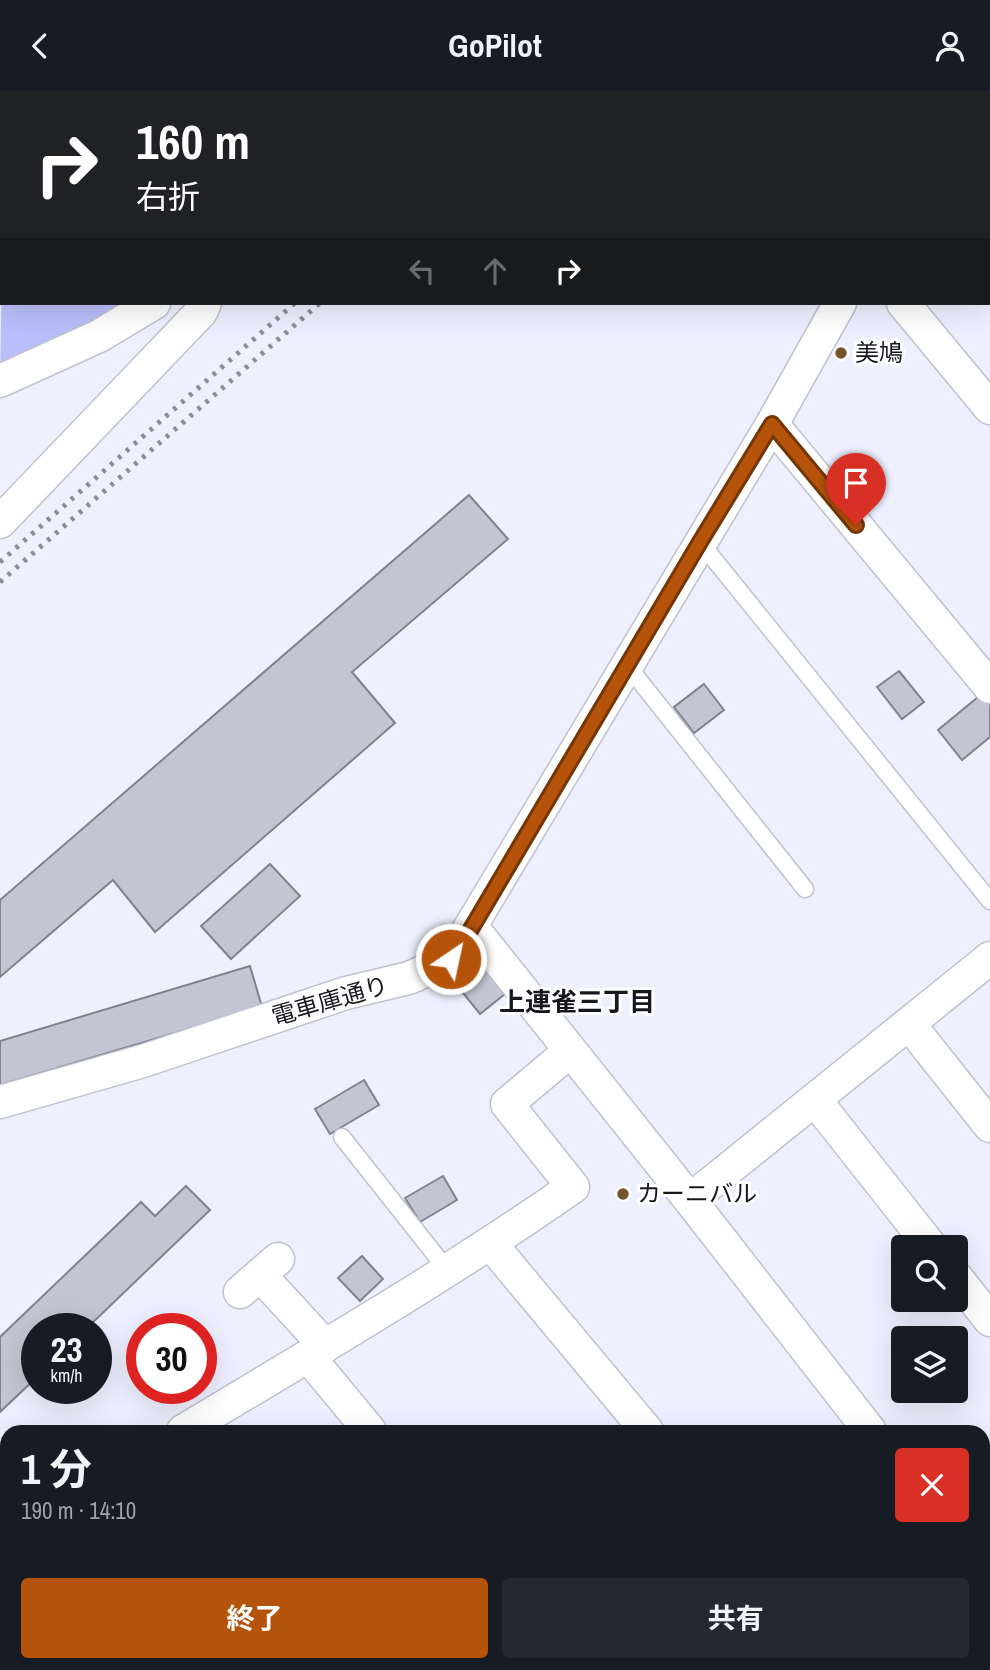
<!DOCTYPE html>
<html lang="ja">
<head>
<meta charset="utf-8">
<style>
  :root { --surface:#171b24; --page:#242831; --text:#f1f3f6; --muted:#9ea1a6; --accent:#b45309 }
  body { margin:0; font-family:"Archivo Narrow","Noto Sans JP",sans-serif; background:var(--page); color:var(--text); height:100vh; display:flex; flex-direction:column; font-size:26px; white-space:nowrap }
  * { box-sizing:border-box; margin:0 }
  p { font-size:23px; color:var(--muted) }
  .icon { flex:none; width:38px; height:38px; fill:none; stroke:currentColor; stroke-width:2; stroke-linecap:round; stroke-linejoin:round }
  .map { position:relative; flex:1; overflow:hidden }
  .side { position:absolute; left:0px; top:1334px; width:990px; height:247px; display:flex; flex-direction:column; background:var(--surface); border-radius:21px 21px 0 0; box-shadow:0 7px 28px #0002 }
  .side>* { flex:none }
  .banner { position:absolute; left:0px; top:0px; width:990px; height:214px; box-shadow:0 7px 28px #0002; background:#202124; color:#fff; overflow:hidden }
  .fabs { position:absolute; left:891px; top:1144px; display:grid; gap:14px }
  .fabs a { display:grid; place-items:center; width:77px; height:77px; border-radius:7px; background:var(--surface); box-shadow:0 7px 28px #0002; font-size:35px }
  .speed { position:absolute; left:21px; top:1222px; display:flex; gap:14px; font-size:35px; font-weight:700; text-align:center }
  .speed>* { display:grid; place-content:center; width:91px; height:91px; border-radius:50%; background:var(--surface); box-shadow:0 7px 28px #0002; line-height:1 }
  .speed small { font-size:18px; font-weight:400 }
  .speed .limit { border:10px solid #d22; background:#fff; color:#111 }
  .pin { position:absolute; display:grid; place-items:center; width:60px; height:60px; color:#fff; margin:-72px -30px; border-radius:50% 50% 50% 0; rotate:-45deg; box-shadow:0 0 7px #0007 }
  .pin .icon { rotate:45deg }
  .me { position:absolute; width:77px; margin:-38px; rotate:34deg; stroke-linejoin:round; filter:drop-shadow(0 0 5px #0008) }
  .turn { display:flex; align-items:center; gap:24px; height:147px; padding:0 21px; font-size:32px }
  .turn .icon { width:91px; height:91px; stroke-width:2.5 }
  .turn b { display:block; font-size:49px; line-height:60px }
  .lanes { display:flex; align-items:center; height:66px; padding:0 21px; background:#0003; justify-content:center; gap:35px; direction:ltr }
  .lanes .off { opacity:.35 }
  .round { display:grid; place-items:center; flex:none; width:74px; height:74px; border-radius:7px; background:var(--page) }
  .overview { display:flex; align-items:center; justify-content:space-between; height:119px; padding:0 21px }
  h1 { font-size:42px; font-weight:700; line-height:52px }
  .cta { display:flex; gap:14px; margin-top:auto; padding:14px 21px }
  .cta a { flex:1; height:80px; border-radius:7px; background:var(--accent); color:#fff; font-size:28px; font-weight:700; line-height:80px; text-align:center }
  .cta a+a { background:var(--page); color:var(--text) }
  header { display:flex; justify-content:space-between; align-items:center; height:91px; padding:0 21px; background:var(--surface); font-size:32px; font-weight:700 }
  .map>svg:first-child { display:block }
  .green { fill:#babffb }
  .building { fill:#c3c5d3; stroke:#80828f; stroke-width:2 }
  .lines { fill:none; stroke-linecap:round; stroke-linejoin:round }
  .lane-casing { stroke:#bfc1cf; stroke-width:19 }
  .street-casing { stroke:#bfc1cf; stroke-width:35 }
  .secondary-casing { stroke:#bfc1cf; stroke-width:42 }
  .primary-casing { stroke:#7174a9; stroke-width:42 }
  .path { stroke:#a1a2ae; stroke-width:4.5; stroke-dasharray:5 5; stroke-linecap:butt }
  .lane { stroke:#fff; stroke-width:16 }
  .street { stroke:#fff; stroke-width:32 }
  .secondary { stroke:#fff; stroke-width:38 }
  .primary { stroke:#c7caf9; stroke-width:38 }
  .rail { stroke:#8b8c97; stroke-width:5; stroke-dasharray:3.5 7; stroke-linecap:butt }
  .route-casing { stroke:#753606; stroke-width:18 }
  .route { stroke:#b45309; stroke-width:12 }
  .poi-dot { fill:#76552c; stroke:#fff; stroke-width:2.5 }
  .labels { text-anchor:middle; stroke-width:6; stroke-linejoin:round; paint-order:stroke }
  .poi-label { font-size:24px; fill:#17181d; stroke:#fff; text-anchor:start }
  .street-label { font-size:24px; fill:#17181d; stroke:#fff }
  .neighbourhood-label { font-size:26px; font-weight:bold; fill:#17181d; stroke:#fff }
</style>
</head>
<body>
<header><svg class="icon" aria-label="back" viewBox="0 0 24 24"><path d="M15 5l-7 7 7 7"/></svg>GoPilot<svg class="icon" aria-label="person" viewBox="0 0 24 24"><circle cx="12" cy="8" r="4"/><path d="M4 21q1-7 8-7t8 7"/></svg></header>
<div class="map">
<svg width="990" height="1579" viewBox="0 0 990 1579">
  <rect width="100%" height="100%" fill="#eff0ff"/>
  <path class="green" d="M2,172V212H152L0,290Z"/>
  <g class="building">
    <path d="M0,0L11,2H2L0,53Z"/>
    <path d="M92,0H135L137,2H93Z"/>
    <path d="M373,0H409L371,2Z"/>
    <path d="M469,404L508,448L352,581L395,632L155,841L113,789L0,886V809Z"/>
    <path d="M899,580L924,611L902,628L877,596Z"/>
    <path d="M704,593L724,619L694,642L674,616Z"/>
    <path d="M983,602L990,610V646L962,669L938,639Z"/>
    <path d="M270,773L300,805L231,868L201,835Z"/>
    <path d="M476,859L510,899L480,923L447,882Z"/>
    <path d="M250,875L262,916L0,994V950Z"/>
    <path d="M364,989L379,1014L330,1043L315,1018Z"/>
    <path d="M443,1085L457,1109L420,1131L405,1107Z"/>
    <path d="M186,1095L210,1119L87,1237H37V1286L0,1321V1246L141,1111L155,1125Z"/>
    <path d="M362,1165L383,1188L360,1210L338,1187Z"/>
    <path d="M113,1573H143L147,1579H105Z"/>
  </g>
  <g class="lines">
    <g class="lane-casing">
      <g id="lane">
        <path d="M700,451L990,810"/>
        <path d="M627,574L805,798"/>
        <path d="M342,1046L448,1180"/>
        <path d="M162,1573L166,1579"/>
        <path d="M336,1573L341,1579"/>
        <path d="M87,1579L95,1573"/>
      </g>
    </g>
    <g class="street-casing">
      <g id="street">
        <path d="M71,0L73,2"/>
        <path d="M332,2L334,0"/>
        <path d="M963,2L964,0"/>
        <path d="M989,34L990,35"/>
        <path d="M0,154L2,153"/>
        <path d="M903,212L990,317"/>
        <path d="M0,290L99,245L154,212"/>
        <path d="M772,333L990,596"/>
        <path d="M0,431L201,221L205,212"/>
        <path d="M471,838L475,840L690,1109L870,1340"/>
        <path d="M909,933L990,1035"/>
        <path d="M815,1009L932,1157"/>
        <path d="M0,1011L143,970L346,902L409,887L451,868L772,333L840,212"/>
        <path d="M690,1109L990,867"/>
        <path d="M491,1153L647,1340"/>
        <path d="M260,1184L318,1247L323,1257"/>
        <path d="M956,1186L990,1229"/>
        <path d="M240,1201L278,1168"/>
        <path d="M308,1265L370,1340"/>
        <path d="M183,1340C314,1261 447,1184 573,1096L507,1013L570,960"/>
        <path d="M559,1573L563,1579"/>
        <path d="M829,1573L834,1579"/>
      </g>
    </g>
    <g class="secondary-casing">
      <g id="secondary">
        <path d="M984,1441L990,1437"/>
        <path d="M722,1579L733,1573"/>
      </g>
    </g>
    <g class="primary-casing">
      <path id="primary" d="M0,1576L3,1579"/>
    </g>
    <path class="path" d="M0,1429L7,1426"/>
    <use href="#lane" class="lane"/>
    <use href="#street" class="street"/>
    <use href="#secondary" class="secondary"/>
    <use href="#primary" class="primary"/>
    <g class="rail">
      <path d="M527,2L529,0"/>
      <path d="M550,2L552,0"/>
      <path d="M0,471L295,212"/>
      <path d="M0,491L320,212"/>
    </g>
  </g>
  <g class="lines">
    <g class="route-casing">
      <path id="route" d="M451,868L471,838L700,451L772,333L856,434"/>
    </g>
    <use href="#route" class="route"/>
  </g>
  <g class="poi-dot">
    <circle cx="841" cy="262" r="7"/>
    <circle cx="623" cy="1103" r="7"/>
  </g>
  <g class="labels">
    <g class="poi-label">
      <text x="855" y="270">美鳩</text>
      <text x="637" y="1111">カーニバル</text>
    </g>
    <g class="street-label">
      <text transform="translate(330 910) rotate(-16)" y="8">電車庫通り</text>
    </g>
    <g class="neighbourhood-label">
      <text x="577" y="920">上連雀三丁目</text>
    </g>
  </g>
</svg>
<div class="fabs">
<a><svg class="icon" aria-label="search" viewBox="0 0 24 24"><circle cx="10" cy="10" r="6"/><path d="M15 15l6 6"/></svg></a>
<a><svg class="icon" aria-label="layers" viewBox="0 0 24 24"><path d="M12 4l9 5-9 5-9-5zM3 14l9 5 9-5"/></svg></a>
</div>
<div class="speed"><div>23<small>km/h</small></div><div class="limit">30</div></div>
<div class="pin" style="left:856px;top:434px;background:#d93025"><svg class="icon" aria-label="arrive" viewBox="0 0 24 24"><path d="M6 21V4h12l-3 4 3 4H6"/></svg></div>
<svg class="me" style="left:451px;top:868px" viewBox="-20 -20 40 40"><circle r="17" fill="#b45309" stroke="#fff" stroke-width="3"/><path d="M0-11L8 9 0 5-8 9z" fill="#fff"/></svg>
<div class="banner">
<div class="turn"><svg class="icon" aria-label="right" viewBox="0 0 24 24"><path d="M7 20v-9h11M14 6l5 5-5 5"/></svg><div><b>160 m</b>右折</div></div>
<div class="lanes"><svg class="icon off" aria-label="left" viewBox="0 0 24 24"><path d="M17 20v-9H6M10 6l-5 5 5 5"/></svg><svg class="icon off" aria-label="ahead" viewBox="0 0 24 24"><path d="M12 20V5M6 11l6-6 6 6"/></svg><svg class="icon" aria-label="right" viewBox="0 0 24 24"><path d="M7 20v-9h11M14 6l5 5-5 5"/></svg></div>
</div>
<section class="side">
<div class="overview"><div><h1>1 分</h1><p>190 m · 14:10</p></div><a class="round" style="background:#d93025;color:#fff"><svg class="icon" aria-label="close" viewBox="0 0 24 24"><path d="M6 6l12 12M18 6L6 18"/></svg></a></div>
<div class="cta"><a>終了</a><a>共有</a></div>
</section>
</div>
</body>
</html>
